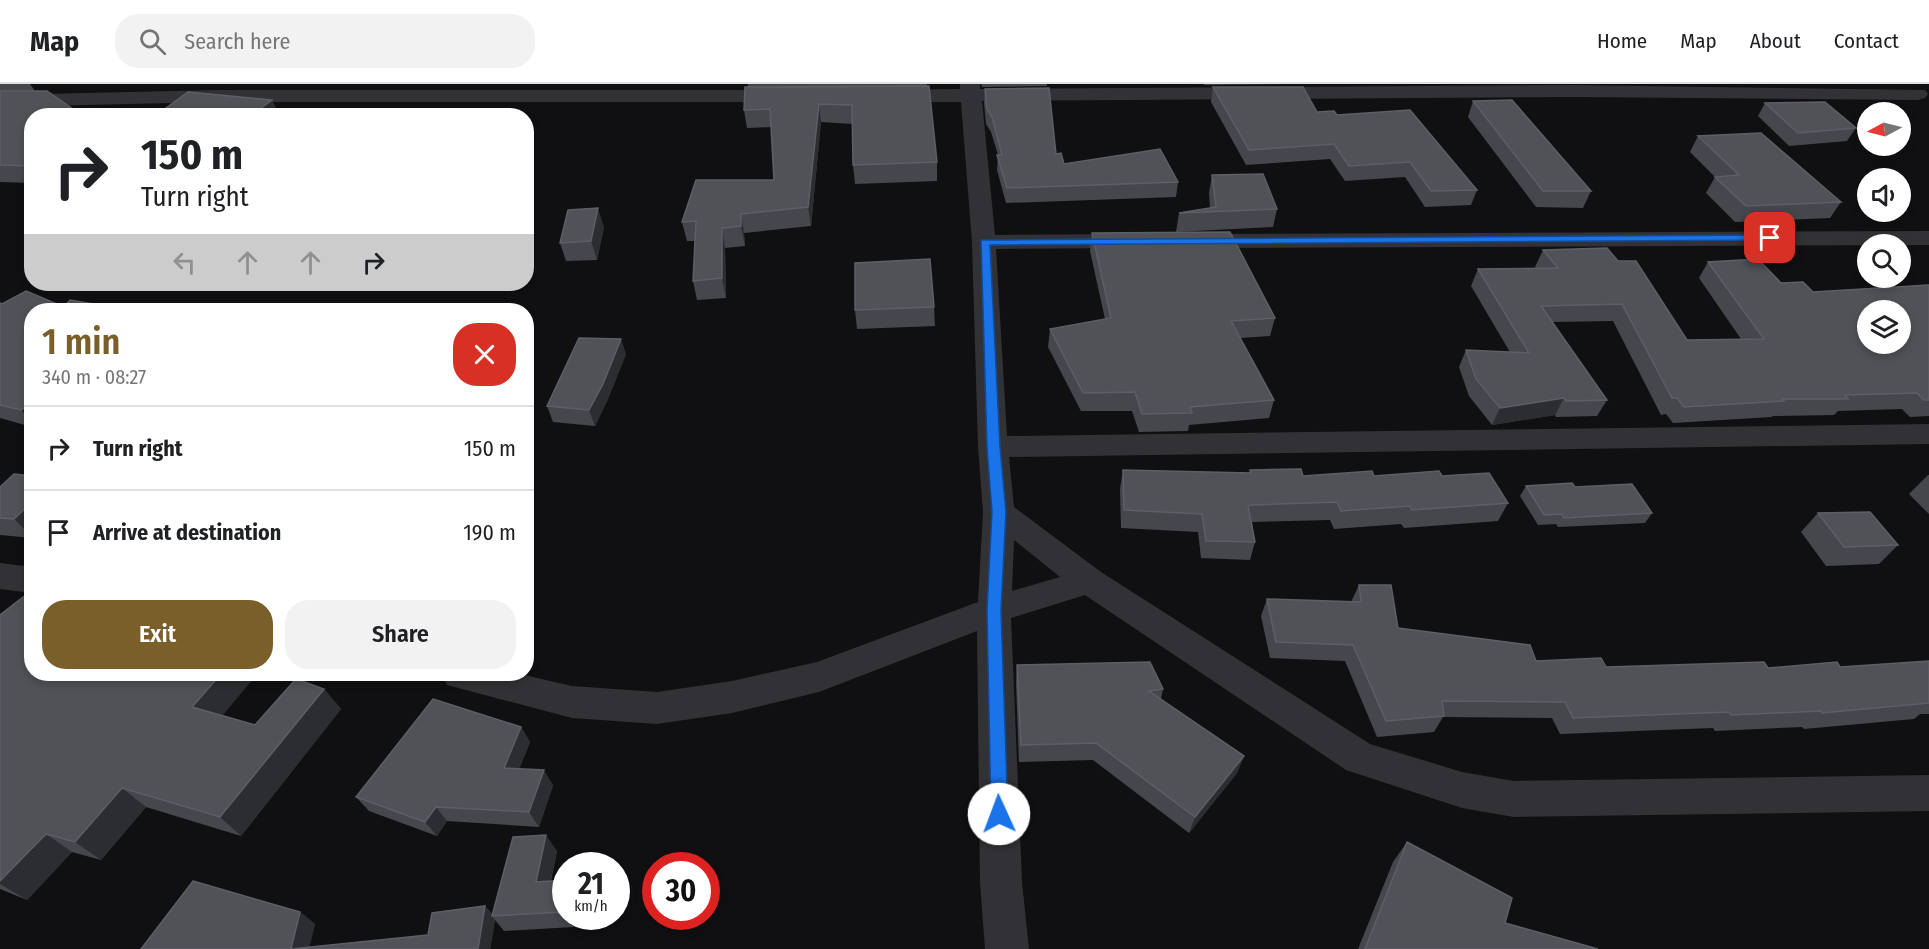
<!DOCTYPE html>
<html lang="en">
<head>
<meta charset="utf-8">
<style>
  :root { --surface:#fff; --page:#f2f2f2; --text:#202124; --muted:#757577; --line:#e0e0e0; --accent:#7a5f2b }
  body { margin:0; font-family:"Fira Sans Condensed",sans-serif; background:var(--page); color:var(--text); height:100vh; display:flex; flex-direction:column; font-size:22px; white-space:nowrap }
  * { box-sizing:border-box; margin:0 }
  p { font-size:20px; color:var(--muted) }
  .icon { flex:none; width:33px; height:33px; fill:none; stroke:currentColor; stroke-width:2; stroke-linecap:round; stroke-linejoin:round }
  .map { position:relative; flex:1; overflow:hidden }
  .details { position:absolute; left:24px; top:219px; width:510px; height:378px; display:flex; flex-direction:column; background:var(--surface); border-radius:24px; box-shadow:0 3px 9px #0003 }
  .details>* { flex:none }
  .hud { position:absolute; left:24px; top:24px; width:510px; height:183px; border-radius:24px; box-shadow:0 3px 9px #0003; background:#fff; color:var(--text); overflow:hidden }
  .needle { width:39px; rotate:263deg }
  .buttons { position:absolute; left:1857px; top:18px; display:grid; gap:12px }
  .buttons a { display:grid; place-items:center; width:54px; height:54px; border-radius:50%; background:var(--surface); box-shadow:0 3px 9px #0003; font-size:30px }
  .speed { position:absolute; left:552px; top:768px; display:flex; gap:12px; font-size:30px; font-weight:700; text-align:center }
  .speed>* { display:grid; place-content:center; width:78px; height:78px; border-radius:50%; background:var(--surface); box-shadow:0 3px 9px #0003; line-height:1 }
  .speed small { font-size:15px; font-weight:400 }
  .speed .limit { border:9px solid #d22; background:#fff; color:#111 }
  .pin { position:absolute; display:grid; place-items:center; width:51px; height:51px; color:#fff; margin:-26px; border-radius:12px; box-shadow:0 3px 9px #0006 }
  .me { position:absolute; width:66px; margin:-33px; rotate:358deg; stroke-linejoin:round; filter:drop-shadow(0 0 4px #0008) }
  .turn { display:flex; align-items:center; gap:21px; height:126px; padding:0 18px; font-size:27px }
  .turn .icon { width:78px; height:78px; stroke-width:2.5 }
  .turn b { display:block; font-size:42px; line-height:51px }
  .lanes { display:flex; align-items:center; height:57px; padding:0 18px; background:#0003; justify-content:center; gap:30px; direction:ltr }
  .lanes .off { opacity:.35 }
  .round { display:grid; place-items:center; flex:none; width:63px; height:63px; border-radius:24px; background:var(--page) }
  .headline { display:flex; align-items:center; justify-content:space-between; height:102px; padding:0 18px }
  h1 { font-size:36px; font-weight:600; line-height:45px; color:var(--accent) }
  .button { display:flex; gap:12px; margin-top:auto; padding:12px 18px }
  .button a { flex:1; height:69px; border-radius:24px; background:var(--accent); color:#fff; font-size:24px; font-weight:600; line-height:69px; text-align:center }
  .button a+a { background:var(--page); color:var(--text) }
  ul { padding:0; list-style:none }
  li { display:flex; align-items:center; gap:18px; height:84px; padding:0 18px; border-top:2px solid var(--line) }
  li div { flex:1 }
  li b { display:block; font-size:22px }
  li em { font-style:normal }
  header { display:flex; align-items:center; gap:36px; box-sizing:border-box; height:84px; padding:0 30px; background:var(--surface); border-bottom:2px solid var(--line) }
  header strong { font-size:28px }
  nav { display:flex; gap:33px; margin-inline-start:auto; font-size:21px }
  .search { width:420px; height:54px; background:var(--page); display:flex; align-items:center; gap:15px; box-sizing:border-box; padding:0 21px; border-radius:24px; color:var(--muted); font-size:22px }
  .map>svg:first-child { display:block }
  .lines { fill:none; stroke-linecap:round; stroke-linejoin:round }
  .minor { fill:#323236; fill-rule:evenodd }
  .wall { fill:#46474d }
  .shaded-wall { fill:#2c2d31 }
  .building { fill:#505258; stroke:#5d5f66; stroke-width:1.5; fill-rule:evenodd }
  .route { fill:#1a73e8; stroke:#114b97; stroke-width:1.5 }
</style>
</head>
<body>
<header>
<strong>Map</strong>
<div class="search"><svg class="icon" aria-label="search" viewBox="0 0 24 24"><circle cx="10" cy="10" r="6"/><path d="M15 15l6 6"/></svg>Search here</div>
<nav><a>Home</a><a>Map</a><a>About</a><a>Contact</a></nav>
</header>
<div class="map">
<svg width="1929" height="865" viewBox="0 0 1929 865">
  <rect width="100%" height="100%" fill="#101012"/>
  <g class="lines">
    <g class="minor">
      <path d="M960,0H980V5L1574,1L1925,6L1928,10L1925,14L1918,16L1574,13L982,17L995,151L1133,150L1142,152L1145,157L1142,162L1133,164L996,165L1007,352L1929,340V360L1009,373L1014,423L1101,488L1370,660L1462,688L1514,697L1929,691V727L1514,733L1462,724L1346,686L1085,511L1011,534L1022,798L1029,865H985L980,798L977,547L819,608L732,629L657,640L572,634L447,601L442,590H520L572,602L657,608L732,597L817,578L978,518L983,428L978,363L972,158L961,18H887L880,16L877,12L880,8L887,6L960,5ZM1014,456L1060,493L1012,507Z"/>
      <path d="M216,6H786L793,8L796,12L793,16L786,18H216L0,23V11Z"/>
      <path d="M1929,147V161L1192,164L1183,162L1180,157L1183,152L1192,150Z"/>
      <path d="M0,479L32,483V509L0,505Z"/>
    </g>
  </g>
  <g class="wall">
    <path d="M0,0H30L35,7L32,32V99L0,98Z"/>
    <path d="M748,0H927L937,78V97L855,100L853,81L852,40L821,38L811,142L744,149L745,162L725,164L726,214L697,216L693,197L695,157H687L682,138L774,96L771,43L747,44L744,26L748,3Z"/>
    <path d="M981,0H1047V2L982,3Z"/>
    <path d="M1204,0H1290L1204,1Z"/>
    <path d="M1213,3L1317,28L1337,31L1477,106L1471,121L1425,123L1405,93L1345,97L1330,75L1246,81L1211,18Z"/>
    <path d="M985,5L1056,70L1064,80L1178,98L1176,113L1006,119L997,86L998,71L991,48L986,40L984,19Z"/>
    <path d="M1473,17L1591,107L1583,124L1536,123L1468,33Z"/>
    <path d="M1765,19L1856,44L1847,57L1789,62L1758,32Z"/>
    <path d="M1698,52L1841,118L1830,134L1735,138L1706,109L1715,93L1690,68Z"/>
    <path d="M1212,91L1277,125L1273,143L1176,148L1179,129L1210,124L1209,109Z"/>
    <path d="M604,143L597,176L566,177L560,159Z"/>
    <path d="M1092,149L1275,234L1270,252L1240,254L1274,316L1269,334L1189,341L1188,347L1139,348L1132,327H1081L1048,263L1050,245L1105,235L1090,167Z"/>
    <path d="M1543,166L1618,177L1687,256L1741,255L1699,194L1708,178L1813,208L1929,201V332L1910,333L1902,325L1838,327L1834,331L1773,332L1771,333L1673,339L1666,330L1661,331L1613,237L1552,238L1607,316L1597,332L1556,333L1555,331L1492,341L1469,312L1459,283L1466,266L1510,268L1471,202L1478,185L1536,184L1535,183Z"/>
    <path d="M0,219L2,220L64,223H111L32,226V343L0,334Z"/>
    <path d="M934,223L935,242L857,245L855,226Z"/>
    <path d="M626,270L608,315L595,342L553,338L547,322Z"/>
    <path d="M1123,386L1249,389L1250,386L1303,392H1442L1508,419L1498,437L1404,444L1401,440L1334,445L1330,436L1252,438L1255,458L1250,476L1201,474L1198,448L1121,444L1120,405Z"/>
    <path d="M1928,391H1929V430L1909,410Z"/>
    <path d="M32,392V454L0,451V403Z"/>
    <path d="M1526,402L1575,403L1652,429L1645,439L1558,443L1556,440L1538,441L1520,412Z"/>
    <path d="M1818,429L1898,461L1879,480L1826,482L1801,448Z"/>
    <path d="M1359,501L1398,544L1536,577L1606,583L1768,584L1840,583L1929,577V630H1920L1914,635L1804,645L1802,643L1715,647L1713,644L1560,650L1552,634L1443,633L1434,648L1377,653L1345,577L1270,574L1261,532L1267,515L1351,518Z"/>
    <path d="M0,531L32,590H257L222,631L255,641L324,605L341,625L241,752L146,723L101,776L72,768L27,816L0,805Z"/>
    <path d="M1017,581L1163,605L1161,615L1244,672L1237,689L1189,749L1093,676L1019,678L1016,599Z"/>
    <path d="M521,643L530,658L519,685L553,701L539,743L447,737L437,752L369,727L356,713Z"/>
    <path d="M1407,758L1505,839L1598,865H1358L1393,778Z"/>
    <path d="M557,767L551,797L566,796V832H576L574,843L504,847L495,836L490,865H141L300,828L315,840L309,863L428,851L485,822L492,830Z"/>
  </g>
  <g class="shaded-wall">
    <path d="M272,16L280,32H250Z"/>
    <path d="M819,20L821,38L811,142L808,123Z"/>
    <path d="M598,124L604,143L597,176L591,157Z"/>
    <path d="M741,130L744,149L745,162L741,142Z"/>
    <path d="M722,144L725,164L726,214L722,194Z"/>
    <path d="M621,255L626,270L608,315L595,342L589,326Z"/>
    <path d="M1564,314L1555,331L1492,341L1500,324Z"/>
    <path d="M32,318V338L21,326Z"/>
    <path d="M32,418V453L14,435Z"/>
    <path d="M221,590H257L213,643L192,623Z"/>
    <path d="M324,605L341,625L241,752L220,733Z"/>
    <path d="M521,643L530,658L514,699L504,684Z"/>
    <path d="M1244,672L1237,689L1189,749L1195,733Z"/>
    <path d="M544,686L553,701L539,743L529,728Z"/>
    <path d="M122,704L146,723L101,776L75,758Z"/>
    <path d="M436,723L447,737L437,752L425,738Z"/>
    <path d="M46,750L72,768L27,816L0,800V797Z"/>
    <path d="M546,751L557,767L547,813L536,798Z"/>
    <path d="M485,822L493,832H492L495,836L490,865H478Z"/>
    <path d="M300,828L315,840L309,865H291Z"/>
    <path d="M566,832H576L574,843Z"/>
  </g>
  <g class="building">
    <path d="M929,2L937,78L853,81L852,21L819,20L808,123L741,130V142L722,144V194L693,197L696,137L682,138L696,96H774L770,25L744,26L745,3Z"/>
    <path d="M1213,3H1303L1317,28L1334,27L1337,31L1410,26L1477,106L1431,107L1410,78L1349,82L1334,60L1249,66Z"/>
    <path d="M1049,4L1056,70L1061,69L1064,80L1160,65L1178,98L1007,104L997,71H1002L992,33L987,25L985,5Z"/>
    <path d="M0,7H47L83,32H32V82L0,81Z"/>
    <path d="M188,8L272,16L250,32H155Z"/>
    <path d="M1512,16L1591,107H1543L1473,17Z"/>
    <path d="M1825,18L1856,44L1798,49L1765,19Z"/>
    <path d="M1761,49L1841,118L1746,122L1715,93L1739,91L1698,52Z"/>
    <path d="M1263,90L1277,125L1179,129L1216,123L1212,91Z"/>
    <path d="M598,124L591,157L560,159L568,126Z"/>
    <path d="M1230,148L1275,234L1231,237L1274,316L1190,323L1192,329L1142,330L1135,308L1083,309L1050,245L1111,234L1092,149Z"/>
    <path d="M1607,164L1618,177H1636L1687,256L1764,255L1708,178L1758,175L1781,199L1803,198L1813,208L1929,201V316H1924L1917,309L1845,311L1848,315H1782L1784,317L1684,323L1677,314H1672L1622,220L1541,222L1607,316L1566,317L1564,314L1500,324L1476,295L1466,266L1529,269L1478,185L1558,184L1543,166ZM1868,226H1900V260H1868Z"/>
    <path d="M930,175L934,223L855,226V179Z"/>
    <path d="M26,207L64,223L70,216L111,223L107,226H32V318L21,326L0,321V219L2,220Z"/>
    <path d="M579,254L621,255L603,300L589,326L547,322Z"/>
    <path d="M1301,385L1303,392L1372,387L1374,392L1439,387L1442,392L1489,389L1508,419L1412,426L1410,422L1341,427L1337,418L1251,421L1248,422L1255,458L1206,457L1202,430L1124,426L1123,386L1251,389L1250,386Z"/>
    <path d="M14,390L32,392V418L14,435L0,434V403Z"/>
    <path d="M1572,399L1575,403L1632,400L1652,429L1564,434L1562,430L1544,431L1526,402Z"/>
    <path d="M1870,428L1898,461L1844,463L1818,429Z"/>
    <path d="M1359,501H1391L1398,544L1530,561L1536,577L1601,574L1606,583L1764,578L1768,584L1837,578L1840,583L1929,577V619L1822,629L1821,627L1731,631L1729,628L1573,634L1565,618L1442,617L1444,632L1386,637L1353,561L1276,558L1267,515L1361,518Z"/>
    <path d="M27,510L32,511V590H221L192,623L255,641L296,595L324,605L220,733L122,704L75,758L46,750L0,797V531Z"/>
    <path d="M1150,578L1163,605L1149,607L1244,672L1195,733L1096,659L1021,661L1017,581Z"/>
    <path d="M433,615L521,643L504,684L544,686L529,728L436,723L425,738L356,713Z"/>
    <path d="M546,751L536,798L566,796V818L563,828L492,832L513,753Z"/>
    <path d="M1407,758L1512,814L1505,839L1598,865H1365Z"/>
    <path d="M193,797L300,828L291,865L428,851L432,829L485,822L478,865H141Z"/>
  </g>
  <path class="route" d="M1770,151L1775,154L1774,156L990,161L1000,363L1006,428L1001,526L1008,730L1006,736L999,738L993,736L991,730L987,526L992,428L987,363L981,156Z"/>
</svg>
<div class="buttons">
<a><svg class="needle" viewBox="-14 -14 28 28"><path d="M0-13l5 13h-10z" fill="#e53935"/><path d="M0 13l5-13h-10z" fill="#757577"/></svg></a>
<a><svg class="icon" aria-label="sound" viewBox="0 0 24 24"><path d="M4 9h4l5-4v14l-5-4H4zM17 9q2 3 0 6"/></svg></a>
<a><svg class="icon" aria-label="search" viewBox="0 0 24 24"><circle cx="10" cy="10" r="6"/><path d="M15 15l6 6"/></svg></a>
<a><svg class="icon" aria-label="layers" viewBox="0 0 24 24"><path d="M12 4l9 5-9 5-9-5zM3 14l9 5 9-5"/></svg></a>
</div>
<div class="speed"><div>21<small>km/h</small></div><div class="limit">30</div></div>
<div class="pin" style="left:1770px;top:154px;background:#d93025"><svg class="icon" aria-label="arrive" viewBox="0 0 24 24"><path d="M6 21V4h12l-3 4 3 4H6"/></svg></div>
<svg class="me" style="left:999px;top:730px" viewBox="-20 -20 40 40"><circle r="19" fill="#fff"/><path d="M0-13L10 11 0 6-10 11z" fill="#1a73e8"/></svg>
<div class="hud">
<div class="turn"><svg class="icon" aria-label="right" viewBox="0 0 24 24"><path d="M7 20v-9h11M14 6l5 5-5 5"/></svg><div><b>150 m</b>Turn right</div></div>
<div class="lanes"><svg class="icon off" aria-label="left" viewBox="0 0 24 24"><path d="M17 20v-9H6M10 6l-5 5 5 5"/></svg><svg class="icon off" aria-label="ahead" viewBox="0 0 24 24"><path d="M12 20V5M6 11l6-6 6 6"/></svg><svg class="icon off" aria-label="ahead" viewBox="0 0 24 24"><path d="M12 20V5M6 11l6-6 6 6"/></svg><svg class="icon" aria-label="right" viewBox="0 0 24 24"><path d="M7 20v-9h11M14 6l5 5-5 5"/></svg></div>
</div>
<section class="details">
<div class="headline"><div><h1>1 min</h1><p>340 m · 08:27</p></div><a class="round" style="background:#d93025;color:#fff"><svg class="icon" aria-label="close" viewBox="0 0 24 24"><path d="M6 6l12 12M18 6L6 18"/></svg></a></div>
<ul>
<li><svg class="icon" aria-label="right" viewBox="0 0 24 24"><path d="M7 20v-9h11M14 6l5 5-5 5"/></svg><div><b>Turn right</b></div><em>150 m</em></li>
<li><svg class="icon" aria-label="arrive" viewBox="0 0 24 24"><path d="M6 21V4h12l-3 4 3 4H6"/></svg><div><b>Arrive at destination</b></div><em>190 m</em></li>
</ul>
<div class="button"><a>Exit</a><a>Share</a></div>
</section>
</div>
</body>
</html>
